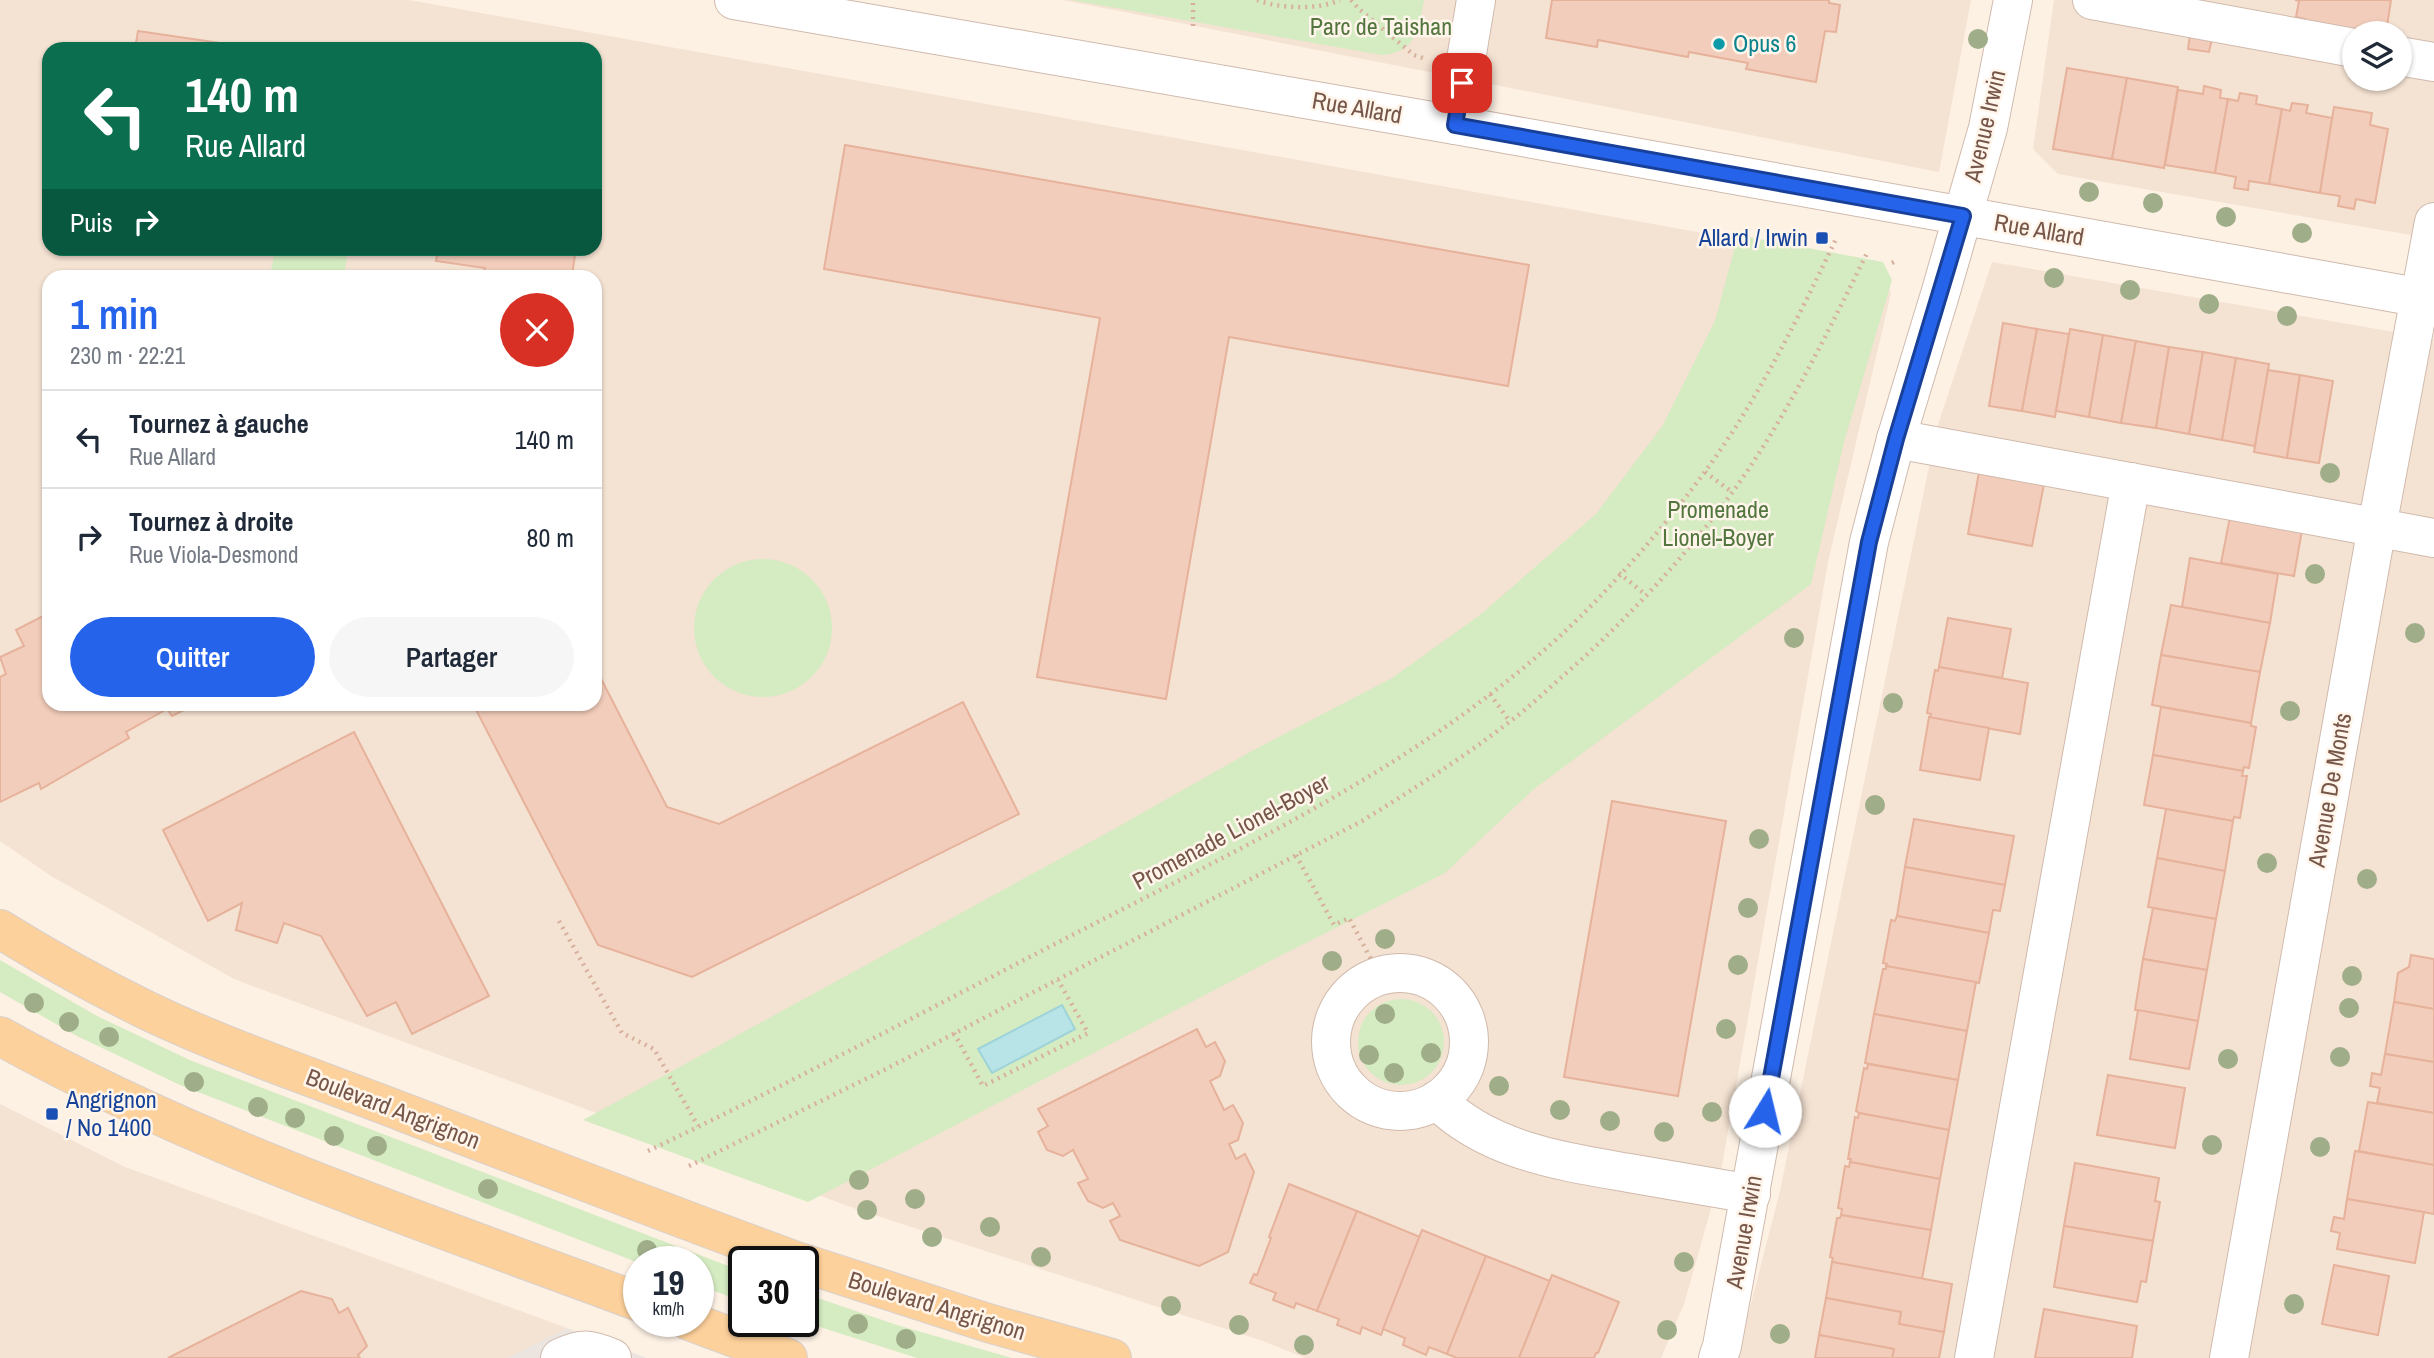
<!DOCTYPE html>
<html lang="fr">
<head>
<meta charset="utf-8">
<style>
  :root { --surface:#fff; --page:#f6f6f7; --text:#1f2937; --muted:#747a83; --line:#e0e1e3; --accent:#2563eb }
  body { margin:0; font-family:"Archivo Narrow",sans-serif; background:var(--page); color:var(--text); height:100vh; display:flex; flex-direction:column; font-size:26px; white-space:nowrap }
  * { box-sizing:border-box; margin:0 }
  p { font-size:23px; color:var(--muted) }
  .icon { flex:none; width:38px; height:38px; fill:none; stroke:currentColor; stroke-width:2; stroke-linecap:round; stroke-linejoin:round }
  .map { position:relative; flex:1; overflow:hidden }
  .drawer { position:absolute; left:42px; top:270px; width:560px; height:441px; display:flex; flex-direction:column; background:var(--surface); border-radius:21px; box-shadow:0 2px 5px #0004 }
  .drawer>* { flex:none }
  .guide { position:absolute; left:42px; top:42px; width:560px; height:214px; border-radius:21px; box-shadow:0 2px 5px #0004; background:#0b6e4f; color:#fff; overflow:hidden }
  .controls { position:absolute; left:2342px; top:21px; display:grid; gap:14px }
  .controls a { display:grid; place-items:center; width:70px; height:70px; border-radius:50%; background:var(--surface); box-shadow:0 2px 5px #0004; font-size:35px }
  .speed { position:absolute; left:623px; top:1246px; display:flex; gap:14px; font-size:35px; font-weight:700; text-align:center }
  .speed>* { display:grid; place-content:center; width:91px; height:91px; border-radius:50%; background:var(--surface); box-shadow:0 2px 5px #0004; line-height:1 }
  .speed small { font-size:18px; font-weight:400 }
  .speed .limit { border:4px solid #111; border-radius:10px; background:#fff; color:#111 }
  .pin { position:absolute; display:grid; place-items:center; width:60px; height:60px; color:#fff; margin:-30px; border-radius:14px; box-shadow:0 4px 10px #0006 }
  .me { position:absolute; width:77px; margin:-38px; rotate:9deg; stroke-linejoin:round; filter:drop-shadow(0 0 5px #0008) }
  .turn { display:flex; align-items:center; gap:24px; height:147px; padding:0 28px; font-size:32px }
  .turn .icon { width:91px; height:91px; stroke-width:2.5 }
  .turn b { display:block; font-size:49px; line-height:60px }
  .then { display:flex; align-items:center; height:66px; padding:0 28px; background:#0003; gap:14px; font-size:26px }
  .round { display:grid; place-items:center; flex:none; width:74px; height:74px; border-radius:37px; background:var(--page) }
  .headline { display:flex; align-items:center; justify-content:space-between; height:119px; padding:0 28px }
  h1 { font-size:42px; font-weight:600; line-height:52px; color:var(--accent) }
  .cta { display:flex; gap:14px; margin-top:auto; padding:14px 28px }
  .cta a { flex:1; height:80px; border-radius:42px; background:var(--accent); color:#fff; font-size:28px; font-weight:600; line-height:80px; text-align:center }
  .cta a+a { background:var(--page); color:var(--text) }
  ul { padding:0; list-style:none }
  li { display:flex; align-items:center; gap:21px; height:98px; padding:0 28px; border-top:2px solid var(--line) }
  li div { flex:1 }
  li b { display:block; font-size:26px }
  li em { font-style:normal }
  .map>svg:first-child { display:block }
  .residential { fill:#f4e2d2; fill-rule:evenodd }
  .industrial { fill:#ece4de }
  .green { fill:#d5ebc2 }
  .water { fill:#b8e3e7; stroke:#9ed4d9; stroke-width:2 }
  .building { fill:#f3cdbb; stroke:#e6b29b; stroke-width:2 }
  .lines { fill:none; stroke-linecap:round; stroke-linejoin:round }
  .minor-casing { stroke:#d0baad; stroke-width:40 }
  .major-casing { stroke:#d9d0cc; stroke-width:40 }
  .path { stroke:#d8b09e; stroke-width:4.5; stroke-dasharray:2 5; stroke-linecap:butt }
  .minor { stroke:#fff; stroke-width:38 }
  .major { stroke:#fdd19b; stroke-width:38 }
  .tree { fill:#9fad89 }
  .route-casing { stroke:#184099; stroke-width:18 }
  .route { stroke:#2563eb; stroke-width:12 }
  .culture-dot { fill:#0f9aa8; stroke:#fff5ea; stroke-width:2.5 }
  .transit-dot { fill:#1a4fb4; stroke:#fff5ea; stroke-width:2.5 }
  .labels { text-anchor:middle; stroke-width:5; stroke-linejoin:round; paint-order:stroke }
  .park-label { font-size:24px; fill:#52763e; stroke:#fff5ea }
  .culture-label { font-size:24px; fill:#0d838f; stroke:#fff5ea; text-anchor:start }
  .street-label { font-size:24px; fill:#765649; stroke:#fff5ea }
  .transit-label { font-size:24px; fill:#164399; stroke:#fff5ea; text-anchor:end }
</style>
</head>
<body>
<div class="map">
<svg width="2434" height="1358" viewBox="0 0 2434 1358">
  <rect width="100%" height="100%" fill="#fdf1e4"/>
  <g class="residential">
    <path d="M0,0H409L1880,265L1891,293L1828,562L1720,1177L1684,1304L1661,1358H1305L1263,1341L856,1209L234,979L51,876L0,841ZM49,49H595V248H49ZM49,276H595V704H49Z"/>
    <path d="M1063,0H1971L1939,172Z"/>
    <path d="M2054,0H2434V239L2058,174L2033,149ZM2354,33H2399V79H2354Z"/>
    <path d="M1992,262L2434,339V1358H1737L1780,1191L1937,428Z"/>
    <path d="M0,1104L125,1167L567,1328L507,1358H0Z"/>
  </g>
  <path class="industrial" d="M567,1328L647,1358H507Z"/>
  <g class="green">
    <path d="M1071,0H1424C1419,29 1417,52 1382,55Z"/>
    <path d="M1738,235L1883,262L1892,280L1844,442L1811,584L1534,789L1445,873L1272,960L808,1202L583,1120L1105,834L1250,752L1392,678L1480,615L1596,514L1663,425L1715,321Z"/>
    <path d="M275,249H300L347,257L344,276H270Z"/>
    <circle cx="763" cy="628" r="69"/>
    <path d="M0,960L97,1016L192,1061L744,1272V1302L698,1285V1262L639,1263L180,1085L77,1036L0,992Z"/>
    <circle cx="1401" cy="1042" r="43"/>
    <path d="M803,1293L897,1325L1012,1358H917L801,1321H803Z"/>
  </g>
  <path class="water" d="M1062,1005L1075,1029L992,1073L978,1049Z"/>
  <g class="building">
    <path d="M1552,0H1829V3L1840,5L1836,32L1825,31L1816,82L1746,69L1748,63L1689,52L1688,57L1598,40L1597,47L1546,38Z"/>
    <path d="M2295,0H2391L2386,33H2354L2304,27L2305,19L2296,17L2299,1Z"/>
    <path d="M138,31L261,49H135Z"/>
    <path d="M2190,35L2212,39L2209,52L2188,49Z"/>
    <path d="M2067,68L2127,78L2112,159L2053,149Z"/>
    <path d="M2127,78L2178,87L2164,168L2112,159Z"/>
    <path d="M2204,86L2221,90L2220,98L2228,99L2215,173L2165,165L2178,90L2203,94Z"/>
    <path d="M2240,93L2257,96L2256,104L2282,109L2269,184L2249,181L2248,190L2234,188L2236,177L2215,173L2228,99L2238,101Z"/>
    <path d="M2292,103L2308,105L2306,113L2332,118L2320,193L2269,184L2282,109L2290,111Z"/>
    <path d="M2334,107L2372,113L2370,125L2388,129L2375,203L2356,199L2354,209L2338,206L2340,196L2320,193Z"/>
    <path d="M845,145L1529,265L1508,386L1229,337L1166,699L1037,677L1100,318L824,269Z"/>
    <path d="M438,248H576L572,276H483L485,268L436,261Z"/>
    <path d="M2003,323L2037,329L2022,411L1989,406Z"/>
    <path d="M2037,329L2069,334L2055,417L2022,411Z"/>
    <path d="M2070,329L2103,335L2089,417L2056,411Z"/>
    <path d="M2103,335L2136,341L2121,423L2089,417Z"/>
    <path d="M2136,341L2169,347L2156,428L2121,423Z"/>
    <path d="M2169,347L2203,352L2189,434L2156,428Z"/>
    <path d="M2203,352L2236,358L2222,440L2189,434Z"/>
    <path d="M2236,358L2269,364L2255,446L2222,440Z"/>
    <path d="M2268,370L2300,375L2287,458L2254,452Z"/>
    <path d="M2300,375L2333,381L2319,463L2287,458Z"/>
    <path d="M1979,472L2044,484L2032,546L1968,534Z"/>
    <path d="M2231,512L2303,524L2294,576L2221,563Z"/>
    <path d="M2190,558L2278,574L2270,623L2182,607Z"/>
    <path d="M2171,605L2270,623L2260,672L2161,655Z"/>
    <path d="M49,613V704H196L172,716L167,709L126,732L129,738L41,789L39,783L0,802V677L6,674L0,657L24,646L16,630Z"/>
    <path d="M1948,618L2011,629L2002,678L1939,667Z"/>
    <path d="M2161,655L2260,672L2251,723L2152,705Z"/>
    <path d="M595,667L667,807L719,824L963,702L1019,814L692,977L598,945L473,704H595Z"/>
    <path d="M1939,667L2028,683L2020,734L1930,718L1931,714L1927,713L1935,670L1938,671Z"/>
    <path d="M2161,707L2251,723V726L2256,727L2249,768L2244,767L2243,771L2153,755Z"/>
    <path d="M1929,717L1989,728L1980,780L1920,770Z"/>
    <path d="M354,732L489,996L412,1034L396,1002L367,1016L321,936L284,923L277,943L236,930L242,903L208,921L163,830Z"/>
    <path d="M2153,755L2243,771L2242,776H2247L2240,818L2234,817L2233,821L2144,805Z"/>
    <path d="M1612,801L1726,821L1678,1096L1564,1077Z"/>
    <path d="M2166,809L2233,821L2225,871L2157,858Z"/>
    <path d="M1914,819L2014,836L2005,885L1905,867Z"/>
    <path d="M2157,858L2225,871L2216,919L2148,907Z"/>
    <path d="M1905,867L2005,885L2000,911L1993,910L1989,933L1897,916Z"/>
    <path d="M2153,908L2216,919L2207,970L2143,959Z"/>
    <path d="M1897,916L1989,933L1979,983L1886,966L1887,964L1883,963L1891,920L1895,921Z"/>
    <path d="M2411,955L2434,959V1009L2394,1002L2398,973L2409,967Z"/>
    <path d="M2143,959L2207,970L2198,1021L2135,1010Z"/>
    <path d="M1886,966L1976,982L1967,1031L1874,1014L1883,969H1886Z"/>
    <path d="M2394,1002L2434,1009V1062L2385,1054Z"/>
    <path d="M2138,1010L2198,1021L2189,1069L2130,1059Z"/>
    <path d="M1874,1014L1967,1031L1958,1080L1865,1063Z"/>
    <path d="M1197,1029L1206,1047L1215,1042L1225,1061L1220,1076L1210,1081L1224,1110L1233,1105L1243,1123L1238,1140L1229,1144L1236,1159L1245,1154L1254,1172L1228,1252L1199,1266L1120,1240L1110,1221L1120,1216L1113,1203L1103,1208L1088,1201L1078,1183L1088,1179L1073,1150L1063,1156L1047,1150L1038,1132L1048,1126L1038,1109Z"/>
    <path d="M2385,1054L2434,1062V1113L2377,1103L2380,1088L2370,1086L2372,1073L2381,1075Z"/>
    <path d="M1868,1064L1958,1080L1949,1130L1859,1113L1856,1111L1864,1068L1867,1069Z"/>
    <path d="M2108,1075L2185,1088L2175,1148L2097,1135Z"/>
    <path d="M2368,1102L2434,1113V1165L2359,1151Z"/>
    <path d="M1859,1113L1949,1130L1940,1179L1850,1162L1851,1159H1848L1855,1117L1858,1118Z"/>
    <path d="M2355,1151L2434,1165V1214L2347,1199Z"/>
    <path d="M1850,1162L1940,1179L1931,1230L1841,1215L1842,1209L1838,1208L1845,1166L1849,1167Z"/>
    <path d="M2075,1163L2159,1178L2155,1201L2160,1202L2153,1241L2064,1226Z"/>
    <path d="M1289,1184L1357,1211L1317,1311L1296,1303L1294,1308L1273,1300L1276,1293L1250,1283L1254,1274L1257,1275L1271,1238L1269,1237Z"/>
    <path d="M2347,1199L2424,1212L2415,1263L2337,1249L2340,1233L2331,1231L2334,1217L2344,1219Z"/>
    <path d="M1357,1211L1420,1237L1381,1335L1362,1327L1360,1334L1337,1325L1339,1319L1317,1311Z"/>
    <path d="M1841,1215L1931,1230L1922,1279L1832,1262L1833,1258L1830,1257L1837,1218H1840Z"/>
    <path d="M2064,1226L2153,1241L2146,1282L2141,1281L2137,1302L2054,1287Z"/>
    <path d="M1422,1230L1486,1256L1447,1354L1429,1347L1426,1355L1403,1345L1405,1338L1383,1329Z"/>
    <path d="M1486,1256L1550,1281L1519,1358H1457L1447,1354Z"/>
    <path d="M1832,1262L1952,1284L1944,1332L1899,1324L1901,1312L1826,1298Z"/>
    <path d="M2334,1265L2389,1276L2378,1335L2322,1324Z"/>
    <path d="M1552,1275L1619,1302L1598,1353H1596L1594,1358H1519Z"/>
    <path d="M301,1291L332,1299L339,1313L348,1308L367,1346L358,1355L360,1358H168Z"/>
    <path d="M1826,1298L1901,1312L1899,1324L1944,1332L1939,1358H1892L1894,1349L1819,1335Z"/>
    <path d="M2044,1309L2137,1326L2132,1358H2035Z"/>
    <path d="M1819,1335L1894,1349L1892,1358H1815Z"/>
  </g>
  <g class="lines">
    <g class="minor-casing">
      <g id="minor">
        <path d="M734,0L1455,125L2434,300"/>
        <path d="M2092,0L2354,48"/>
        <path d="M2399,56L2434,62"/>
        <path d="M1455,125L1476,0"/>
        <path d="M1896,439L2434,538"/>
        <circle cx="1400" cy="1042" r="69"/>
        <path d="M1437,1100C1488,1151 1561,1161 1629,1173C1670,1180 1711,1187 1751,1194"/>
        <path d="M560,1358C583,1347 590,1349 612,1358"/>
        <path d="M1718,1358L1722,1346L1869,542L1896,439L1941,291L1988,128L2013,0"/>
        <path d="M1974,1358L2131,482"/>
        <path d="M2229,1358L2377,527L2434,222"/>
      </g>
    </g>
    <g class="major-casing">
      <g id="major">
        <path d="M0,929C48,959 97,986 148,1011C232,1051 321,1080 408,1114C538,1164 668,1214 799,1262"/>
        <path d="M0,1036C202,1149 424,1221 639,1302"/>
        <path d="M803,1263L988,1323L1112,1358"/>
        <path d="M689,1321L788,1358"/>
      </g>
    </g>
    <g class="path">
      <path d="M1257,0C1280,9 1318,10 1340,0"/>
      <path d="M1351,0L1359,9L1414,55L1423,58"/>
      <path d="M1193,26V0"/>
      <path d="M1892,263L1896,261"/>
      <path d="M1705,472L1732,492"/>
      <path d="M1619,573L1646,595"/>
      <path d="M1490,694L1510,722"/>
      <path d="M1296,855L1334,925L1349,918L1380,976"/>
      <path d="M559,921L622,1033L654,1049L698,1126"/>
      <path d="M954,1033L983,1086L1088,1033L1058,980"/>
      <path d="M648,1151C795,1081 938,1004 1082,930C1249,844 1422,763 1561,635C1611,589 1664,527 1704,473C1758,400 1798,318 1837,237"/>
      <path d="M689,1166L890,1067L1362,821C1412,790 1461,759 1508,723C1527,709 1546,691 1564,675C1629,618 1689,553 1739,483C1790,410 1829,330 1868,251"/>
    </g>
    <use href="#minor" class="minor"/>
    <use href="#major" class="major"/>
  </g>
  <g class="tree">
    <circle cx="1978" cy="39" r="10"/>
    <circle cx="2089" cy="192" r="10"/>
    <circle cx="2153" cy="203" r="10"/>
    <circle cx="2226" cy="217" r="10"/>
    <circle cx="2302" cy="233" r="10"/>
    <circle cx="2054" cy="278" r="10"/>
    <circle cx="2130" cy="290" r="10"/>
    <circle cx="2209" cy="304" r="10"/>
    <circle cx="2287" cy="316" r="10"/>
    <circle cx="2330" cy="473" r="10"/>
    <circle cx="2315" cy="574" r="10"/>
    <circle cx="2415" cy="633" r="10"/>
    <circle cx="1794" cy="638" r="10"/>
    <circle cx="1893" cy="703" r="10"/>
    <circle cx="2290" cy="711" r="10"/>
    <circle cx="1875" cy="805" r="10"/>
    <circle cx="1759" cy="839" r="10"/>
    <circle cx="2267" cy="863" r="10"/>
    <circle cx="2367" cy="879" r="10"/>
    <circle cx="1748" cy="908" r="10"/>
    <circle cx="1385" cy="939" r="10"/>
    <circle cx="1332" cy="961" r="10"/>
    <circle cx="1738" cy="965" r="10"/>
    <circle cx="2352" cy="976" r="10"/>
    <circle cx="34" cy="1003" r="10"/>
    <circle cx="2349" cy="1008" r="10"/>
    <circle cx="1385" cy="1014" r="10"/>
    <circle cx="69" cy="1022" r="10"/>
    <circle cx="1726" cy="1029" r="10"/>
    <circle cx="109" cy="1037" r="10"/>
    <circle cx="1431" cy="1053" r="10"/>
    <circle cx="1369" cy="1055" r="10"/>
    <circle cx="2340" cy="1057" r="10"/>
    <circle cx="2228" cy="1059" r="10"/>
    <circle cx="1394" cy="1073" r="10"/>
    <circle cx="194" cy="1082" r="10"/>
    <circle cx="1499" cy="1086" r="10"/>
    <circle cx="258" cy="1107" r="10"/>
    <circle cx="1560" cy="1110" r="10"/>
    <circle cx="1712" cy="1112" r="10"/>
    <circle cx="295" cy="1118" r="10"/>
    <circle cx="1610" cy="1121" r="10"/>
    <circle cx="1664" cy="1132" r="10"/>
    <circle cx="334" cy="1136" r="10"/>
    <circle cx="2212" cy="1145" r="10"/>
    <circle cx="377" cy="1146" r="10"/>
    <circle cx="2320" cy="1147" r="10"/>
    <circle cx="859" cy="1180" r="10"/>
    <circle cx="488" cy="1189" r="10"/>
    <circle cx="915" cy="1199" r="10"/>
    <circle cx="867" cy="1210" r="10"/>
    <circle cx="990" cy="1227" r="10"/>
    <circle cx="932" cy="1237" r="10"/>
    <circle cx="647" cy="1250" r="10"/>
    <circle cx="1041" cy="1257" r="10"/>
    <circle cx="1684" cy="1262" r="10"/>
    <circle cx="2294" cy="1304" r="10"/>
    <circle cx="1171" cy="1306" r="10"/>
    <circle cx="858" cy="1324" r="10"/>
    <circle cx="1239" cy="1325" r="10"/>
    <circle cx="1667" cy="1330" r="10"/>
    <circle cx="1780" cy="1334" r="10"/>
    <circle cx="906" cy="1339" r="10"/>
    <circle cx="1304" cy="1345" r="10"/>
  </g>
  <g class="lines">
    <g class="route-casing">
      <path id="route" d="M1462,83L1455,125L1963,216L1896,439L1869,542L1765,1111"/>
    </g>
    <use href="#route" class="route"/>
  </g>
  <circle class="culture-dot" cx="1719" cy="44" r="7"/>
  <g class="transit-dot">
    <rect x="1815" y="231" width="14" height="14" rx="3.5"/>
    <rect x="45" y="1107" width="14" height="14" rx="3.5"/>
  </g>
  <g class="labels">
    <g class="park-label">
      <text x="1381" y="35">Parc de Taishan</text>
      <text x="1718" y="518">Promenade<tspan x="1718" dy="28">Lionel-Boyer</tspan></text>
    </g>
    <g class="culture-label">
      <text x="1733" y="52">Opus 6</text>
    </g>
    <g class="street-label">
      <text transform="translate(1357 108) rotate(10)" y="8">Rue Allard</text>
      <text transform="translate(1985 126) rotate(-77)" y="8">Avenue Irwin</text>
      <text transform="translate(2039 230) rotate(10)" y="8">Rue Allard</text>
      <text transform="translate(2330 790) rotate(-80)" y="8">Avenue De Monts</text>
      <text transform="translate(1231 832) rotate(-28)" y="8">Promenade Lionel-Boyer</text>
      <text transform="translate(393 1109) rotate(21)" y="8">Boulevard Angrignon</text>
      <text transform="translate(1744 1232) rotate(-80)" y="8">Avenue Irwin</text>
      <text transform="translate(937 1306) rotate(17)" y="8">Boulevard Angrignon</text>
    </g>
    <g class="transit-label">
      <text x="1808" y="246">Allard / Irwin</text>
      <text x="66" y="1108" text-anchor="start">Angrignon<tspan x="66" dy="28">/ No 1400</tspan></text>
    </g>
  </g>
</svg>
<div class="controls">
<a><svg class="icon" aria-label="layers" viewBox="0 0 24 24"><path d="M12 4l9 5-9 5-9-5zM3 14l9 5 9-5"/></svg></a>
</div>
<div class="speed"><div>19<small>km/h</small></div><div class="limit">30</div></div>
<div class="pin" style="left:1462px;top:83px;background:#d93025"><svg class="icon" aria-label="arrive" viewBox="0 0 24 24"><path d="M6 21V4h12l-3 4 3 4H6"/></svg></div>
<svg class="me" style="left:1765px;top:1111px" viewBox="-20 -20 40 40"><circle r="19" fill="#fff"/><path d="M0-13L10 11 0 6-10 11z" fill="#2563eb"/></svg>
<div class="guide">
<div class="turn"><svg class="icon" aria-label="left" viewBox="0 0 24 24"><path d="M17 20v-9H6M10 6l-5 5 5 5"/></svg><div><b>140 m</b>Rue Allard</div></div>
<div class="then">Puis<svg class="icon" aria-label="right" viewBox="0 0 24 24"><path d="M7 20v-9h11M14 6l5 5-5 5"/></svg></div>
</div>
<section class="drawer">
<div class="headline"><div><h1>1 min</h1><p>230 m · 22:21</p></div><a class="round" style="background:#d93025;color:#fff"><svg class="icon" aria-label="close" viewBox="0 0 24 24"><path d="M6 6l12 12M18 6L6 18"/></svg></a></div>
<ul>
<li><svg class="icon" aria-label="left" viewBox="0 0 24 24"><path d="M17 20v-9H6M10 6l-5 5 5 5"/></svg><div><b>Tournez à gauche</b><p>Rue Allard</p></div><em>140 m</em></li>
<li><svg class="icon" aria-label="right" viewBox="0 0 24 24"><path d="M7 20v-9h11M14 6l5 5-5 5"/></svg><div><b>Tournez à droite</b><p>Rue Viola-Desmond</p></div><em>80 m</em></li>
</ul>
<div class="cta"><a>Quitter</a><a>Partager</a></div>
</section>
</div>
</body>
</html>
